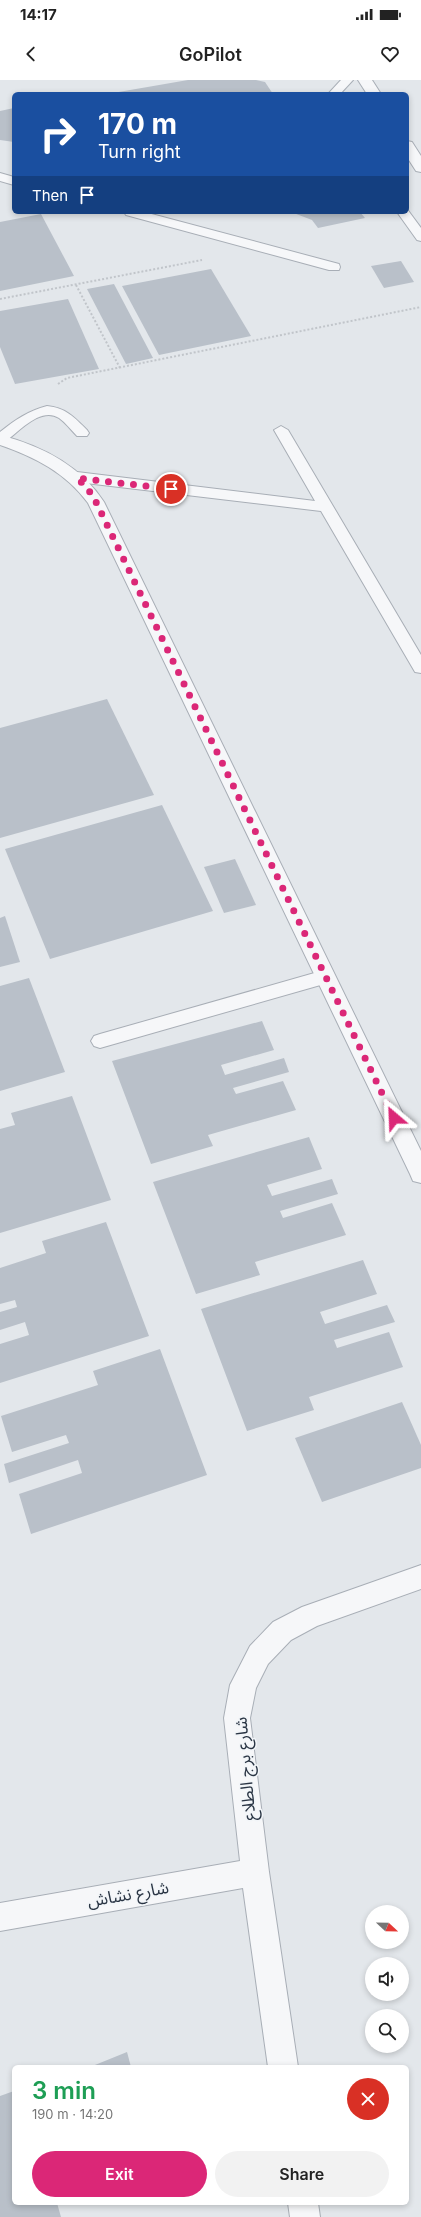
<!DOCTYPE html>
<html lang="en">
<head>
<meta charset="utf-8">
<style>
  :root { --surface:#fff; --page:#f2f2f2; --text:#222; --muted:#767676; --accent:#db2777 }
  body { margin:0; font-family:Inter,"Noto Sans Arabic",sans-serif; background:var(--page); color:var(--text); height:100vh; display:flex; flex-direction:column; font-size:15px; white-space:nowrap }
  * { box-sizing:border-box; margin:0 }
  p { font-size:13px; color:var(--muted) }
  .icon { flex:none; width:22px; height:22px; fill:none; stroke:currentColor; stroke-width:2; stroke-linecap:round; stroke-linejoin:round }
  .map { position:relative; flex:1; overflow:hidden }
  .sheet { position:absolute; left:12px; top:1985px; width:397px; height:140px; display:flex; flex-direction:column; background:var(--surface); border-radius:6px; box-shadow:0 2px 6px #0003 }
  .sheet>* { flex:none }
  .top-card { position:absolute; left:12px; top:12px; width:397px; height:122px; border-radius:6px; box-shadow:0 2px 6px #0003; background:#1a4fa0; color:#fff; overflow:hidden }
  .needle { width:26px; rotate:112deg }
  .tools { position:absolute; left:365px; top:1825px; display:grid; gap:8px }
  .tools a { display:grid; place-items:center; width:44px; height:44px; border-radius:50%; background:var(--surface); box-shadow:0 2px 6px #0003; font-size:20px }
  .pin { position:absolute; display:grid; place-items:center; width:34px; height:34px; color:#fff; margin:-17px; border:2px solid #fff; border-radius:50%; box-shadow:0 1px 4px #0007 }
  .me { position:absolute; width:44px; margin:-22px; rotate:334deg; stroke-linejoin:round; filter:drop-shadow(0 0 3px #0008) }
  .turn { display:flex; align-items:center; gap:14px; height:84px; padding:0 20px; font-size:18px }
  .turn .icon { width:52px; height:52px; stroke-width:2.5 }
  .turn b { display:block; font-size:28px; line-height:34px }
  .then { display:flex; align-items:center; height:38px; padding:0 20px; background:#0003; gap:8px; font-size:15px }
  .round { display:grid; place-items:center; flex:none; width:42px; height:42px; border-radius:21px; background:var(--page) }
  .headline { display:flex; align-items:center; justify-content:space-between; height:68px; padding:0 20px }
  h1 { font-size:24px; font-weight:600; line-height:30px; color:#1e9e55 }
  .action { display:flex; gap:8px; margin-top:auto; padding:8px 20px }
  .action a { flex:1; height:46px; border-radius:24px; background:var(--accent); color:#fff; font-size:16px; font-weight:600; line-height:46px; text-align:center }
  .action a+a { background:var(--page); color:var(--text) }
  .status { display:flex; justify-content:space-between; align-items:center; height:28px; padding:0 20px; background:var(--surface); direction:ltr }
  .status svg { height:11px; fill:currentColor }
  header { display:flex; justify-content:space-between; align-items:center; height:52px; padding:0 20px; background:var(--surface); font-size:18px; font-weight:600 }
  .map>svg:first-child { display:block }
  .building { fill:#b9c0c9 }
  .lines { fill:none; stroke-linecap:round; stroke-linejoin:round }
  .lane-casing { stroke:#a8aeb6; stroke-width:2 }
  .street-casing { stroke:#a8aeb6; stroke-width:2 }
  .path { stroke:#c1c5ca; stroke-width:2; stroke-dasharray:2 2; stroke-linecap:butt }
  .lane { fill:#f6f7f9; fill-rule:evenodd }
  .street { fill:#f6f7f9; fill-rule:evenodd }
  .route { stroke:#db2777; stroke-width:7; stroke-dasharray:0 12.6 }
  .labels { text-anchor:middle; stroke-width:3; stroke-linejoin:round; paint-order:stroke }
  .near-street-label { font-size:17px; fill:#2a3544; stroke:#f2f5f8 }
</style>
</head>
<body>
<div class="status"><b>14:17</b><svg viewBox="0 0 49 12"><path d="M0 12V9h3v3zM5 12V6h3v6zM10 12V3h3v9zM15 12V0h3v12zM26 1h20v11H26zM47 4h2v5h-2z"/></svg></div>
<header><svg class="icon" aria-label="back" viewBox="0 0 24 24"><path d="M15 5l-7 7 7 7"/></svg>GoPilot<svg class="icon" aria-label="heart" viewBox="0 0 24 24"><path d="M12 20l-8-8c-3-5 5-10 8-4 3-6 11-1 8 4z"/></svg></header>
<div class="map">
<svg width="421" height="2137" viewBox="0 0 421 2137">
  <rect width="100%" height="100%" fill="#e3e7eb"/>
  <g class="building">
    <path d="M188,0H256L265,2L273,14H107Z"/>
    <path d="M14,28V62L0,60V31Z"/>
    <path d="M291,132H360L365,138L318,148L312,140Z"/>
    <path d="M41,134L74,196L0,211V142Z"/>
    <path d="M401,181L414,202L384,208L371,186Z"/>
    <path d="M211,189L251,256L159,275L122,206Z"/>
    <path d="M114,204L153,278L126,284L87,209Z"/>
    <path d="M68,219L99,289L15,304L0,267V231Z"/>
    <path d="M107,619L154,715L0,758V648Z"/>
    <path d="M162,725L213,831L50,879L5,769Z"/>
    <path d="M235,779L256,825L224,833L204,787Z"/>
    <path d="M5,836L20,882L0,887V838Z"/>
    <path d="M29,898L65,992L0,1011V906Z"/>
    <path d="M262,941L274,970L221,985L225,995L284,978L289,992L233,1008L236,1014L283,1001L296,1030L208,1055L213,1066L151,1084L112,981Z"/>
    <path d="M72,1016L111,1120L0,1153V1049L15,1045L11,1033Z"/>
    <path d="M309,1057L322,1089L267,1105L272,1116L332,1099L338,1114L280,1131L283,1138L332,1123L346,1155L255,1182L260,1195L196,1214L153,1102Z"/>
    <path d="M106,1142L149,1256L0,1303V1264L29,1255L25,1242L0,1250V1232L17,1227L15,1220L0,1224V1188L46,1173L42,1161Z"/>
    <path d="M363,1180L377,1214L320,1232L325,1244L387,1225L395,1242L334,1260L337,1268L389,1252L403,1287L309,1317L314,1330L247,1351L201,1229Z"/>
    <path d="M160,1269L207,1395L31,1454L19,1414L82,1393L78,1380L9,1403L4,1384L69,1363L66,1355L12,1372L1,1336L98,1305L93,1291Z"/>
    <path d="M402,1322L421,1365V1388L322,1422L295,1358Z"/>
    <path d="M127,1972L131,1987H90Z"/>
    <path d="M14,2011V2123H57L61,2137H0V2016Z"/>
  </g>
  <g class="lines">
    <g class="lane-casing">
      <g id="lane">
        <path d="M341,0H353L340,14H328Z"/>
        <path d="M0,93L14,97V105L0,101Z"/>
        <path d="M407,129L421,148V161L417,160L397,132H407Z"/>
        <path d="M124,132H144L339,184L340,187L339,190H329L126,135Z"/>
        <path d="M47,326C66,328 74,337 87,350L89,353L87,356H77C71,350 66,343 59,338C41,326 18,352 5,362L0,363V352C15,340 28,331 47,326Z"/>
        <path d="M281,346L288,350L421,575V593L415,592L321,431L77,402L72,400L70,397L72,394L77,392L315,421L274,350Z"/>
        <path d="M325,890L331,892L334,897L331,902L100,968L94,966L91,961L94,956L100,954Z"/>
      </g>
    </g>
    <g class="street-casing">
      <g id="street">
        <path d="M358,0H372L381,14H367Z"/>
        <path d="M407,61L412,62L421,76V92L416,91L407,77Z"/>
        <path d="M0,355C42,366 80,385 104,422L421,1071V1103L413,1101L410,1094L88,423C66,393 35,377 0,365Z"/>
        <path d="M421,1485V1509L317,1546L291,1560L268,1584L256,1608L250,1638L269,1792L298,1987H268L243,1808L0,1851V1823L240,1781L224,1638L230,1605L250,1566L273,1542L302,1527Z"/>
        <path d="M288,2123H318L320,2137H290Z"/>
      </g>
    </g>
    <g class="path">
      <path d="M76,205L120,288"/>
      <path d="M0,219L202,180"/>
      <path d="M58,304L67,298L421,227"/>
    </g>
    <use href="#lane" class="lane"/>
    <use href="#street" class="street"/>
  </g>
  <g class="lines">
    <path class="route" d="M171,409L77,398L88,409L96,422L394,1038"/>
  </g>
  <g class="labels">
    <g class="near-street-label">
      <text transform="translate(245 1689) rotate(-95)" y="6">شارع برج الطلاع</text>
      <text transform="translate(128 1814) rotate(-10)" y="6">شارع نشاش</text>
    </g>
  </g>
</svg>
<div class="tools">
<a><svg class="needle" viewBox="-14 -14 28 28"><path d="M0-13l5 13h-10z" fill="#e53935"/><path d="M0 13l5-13h-10z" fill="#767676"/></svg></a>
<a><svg class="icon" aria-label="sound" viewBox="0 0 24 24"><path d="M4 9h4l5-4v14l-5-4H4zM17 9q2 3 0 6"/></svg></a>
<a><svg class="icon" aria-label="search" viewBox="0 0 24 24"><circle cx="10" cy="10" r="6"/><path d="M15 15l6 6"/></svg></a>
</div>
<div class="pin" style="left:171px;top:409px;background:#d93025"><svg class="icon" aria-label="arrive" viewBox="0 0 24 24"><path d="M6 21V4h12l-3 4 3 4H6"/></svg></div>
<svg class="me" style="left:394px;top:1038px" viewBox="-20 -20 40 40"><path d="M0-17L14 15 0 8-14 15z" fill="#db2777" stroke="#fff" stroke-width="4"/></svg>
<div class="top-card">
<div class="turn"><svg class="icon" aria-label="right" viewBox="0 0 24 24"><path d="M7 20v-9h11M14 6l5 5-5 5"/></svg><div><b>170 m</b>Turn right</div></div>
<div class="then">Then<svg class="icon" aria-label="arrive" viewBox="0 0 24 24"><path d="M6 21V4h12l-3 4 3 4H6"/></svg></div>
</div>
<section class="sheet">
<div class="headline"><div><h1>3 min</h1><p>190 m · 14:20</p></div><a class="round" style="background:#d93025;color:#fff"><svg class="icon" aria-label="close" viewBox="0 0 24 24"><path d="M6 6l12 12M18 6L6 18"/></svg></a></div>
<div class="action"><a>Exit</a><a>Share</a></div>
</section>
</div>
</body>
</html>
